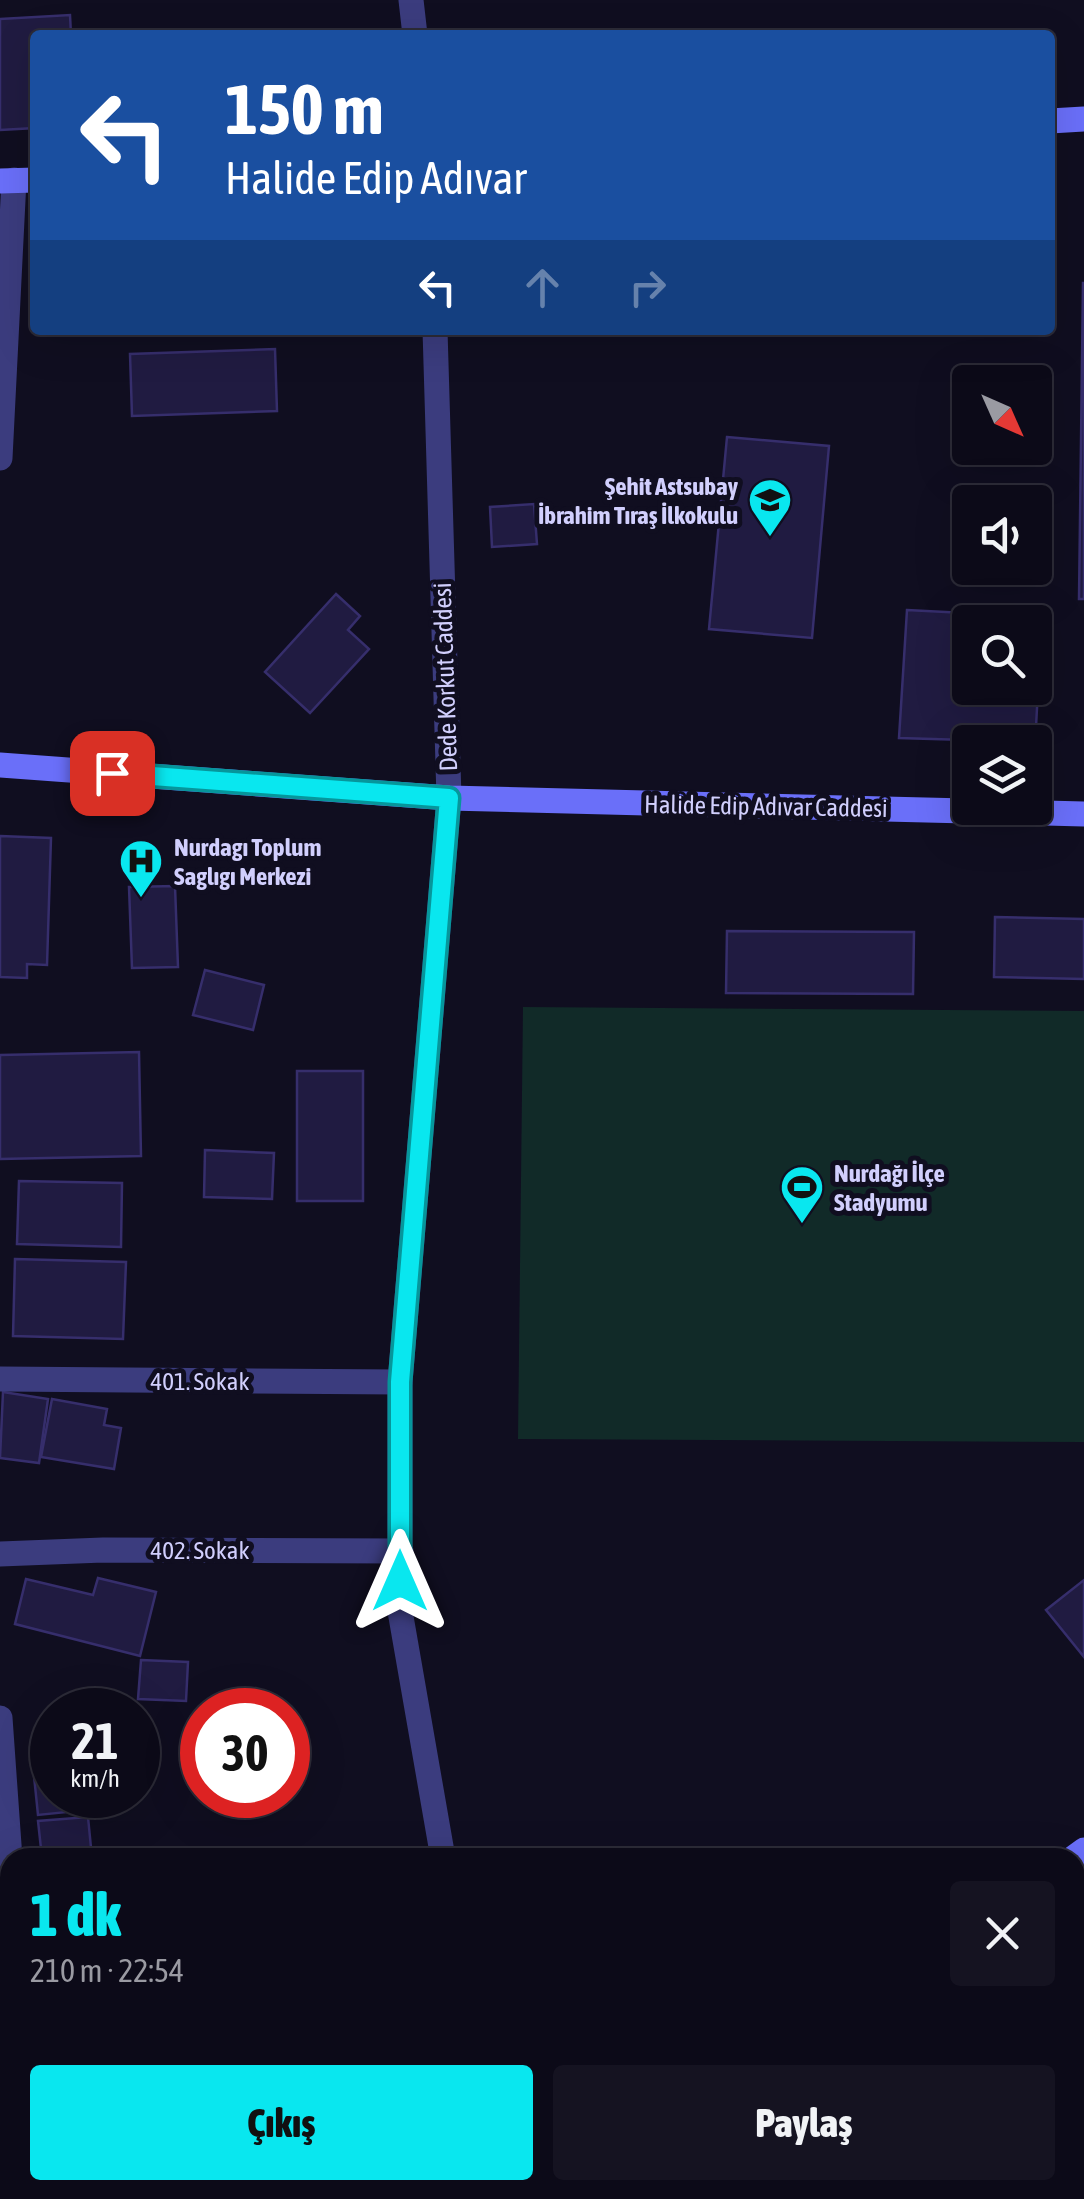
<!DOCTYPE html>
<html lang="tr">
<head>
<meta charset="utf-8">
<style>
  :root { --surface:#0c0a18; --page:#151321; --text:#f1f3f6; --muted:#9a9aa2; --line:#2c2b37; --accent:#09e7ef }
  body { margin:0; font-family:"Asap Condensed",sans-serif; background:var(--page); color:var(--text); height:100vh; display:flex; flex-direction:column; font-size:38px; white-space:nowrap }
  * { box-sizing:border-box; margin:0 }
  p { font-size:32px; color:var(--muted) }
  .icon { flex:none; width:55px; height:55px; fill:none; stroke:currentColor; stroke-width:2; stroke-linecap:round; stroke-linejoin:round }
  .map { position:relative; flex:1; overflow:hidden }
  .side { position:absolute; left:0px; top:1848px; width:1085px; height:352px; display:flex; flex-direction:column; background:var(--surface); border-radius:30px 30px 0 0; box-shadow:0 10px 40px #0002,0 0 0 2px var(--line) }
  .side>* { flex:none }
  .banner { position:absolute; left:30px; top:30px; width:1025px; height:305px; border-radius:10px; box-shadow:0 10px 40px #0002,0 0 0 2px var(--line); background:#1a4fa0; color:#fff; overflow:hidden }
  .needle { width:65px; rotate:135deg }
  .buttons { position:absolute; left:952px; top:365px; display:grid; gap:20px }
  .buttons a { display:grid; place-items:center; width:100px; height:100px; border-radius:10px; background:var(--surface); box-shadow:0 10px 40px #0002,0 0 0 2px var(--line); font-size:50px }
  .speed { position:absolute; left:30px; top:1688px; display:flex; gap:20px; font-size:50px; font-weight:700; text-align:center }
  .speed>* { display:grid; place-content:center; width:130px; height:130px; border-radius:50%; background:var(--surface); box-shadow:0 10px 40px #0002,0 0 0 2px var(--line); line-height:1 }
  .speed small { font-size:25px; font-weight:400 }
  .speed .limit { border:15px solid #d22; background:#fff; color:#111 }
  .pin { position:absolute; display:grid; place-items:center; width:85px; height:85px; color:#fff; margin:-42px; border-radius:20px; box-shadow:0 5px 15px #0006 }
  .me { position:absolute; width:110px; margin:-55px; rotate:0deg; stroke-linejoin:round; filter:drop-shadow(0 0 8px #0008) }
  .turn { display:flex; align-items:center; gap:35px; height:210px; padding:0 30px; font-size:45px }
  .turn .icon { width:130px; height:130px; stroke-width:2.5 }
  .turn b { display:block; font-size:70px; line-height:85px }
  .lanes { display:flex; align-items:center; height:95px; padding:0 30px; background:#0003; justify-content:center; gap:50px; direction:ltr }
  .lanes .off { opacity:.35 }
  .round { display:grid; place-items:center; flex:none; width:105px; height:105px; border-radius:10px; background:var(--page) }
  .overview { display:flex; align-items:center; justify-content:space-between; height:170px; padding:0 30px }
  h1 { font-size:60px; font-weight:800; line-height:75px; color:var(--accent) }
  .action { display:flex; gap:20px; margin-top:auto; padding:20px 30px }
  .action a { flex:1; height:115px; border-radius:10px; background:var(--accent); color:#111; font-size:40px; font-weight:800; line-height:115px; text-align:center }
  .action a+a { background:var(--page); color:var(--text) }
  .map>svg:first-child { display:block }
  .green { fill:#112a28 }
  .building { fill:#201b41; stroke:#362e6c; stroke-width:2.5; fill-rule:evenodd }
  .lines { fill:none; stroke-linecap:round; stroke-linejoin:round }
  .street { stroke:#3b3c7e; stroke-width:25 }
  .secondary { stroke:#6a6ff9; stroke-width:25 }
  .route-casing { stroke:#06969b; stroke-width:25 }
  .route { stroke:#09e7ef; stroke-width:18 }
  .labels { text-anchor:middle; stroke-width:10; stroke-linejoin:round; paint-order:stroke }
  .poi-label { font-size:25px; font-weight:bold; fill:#d1cffd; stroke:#100e20; text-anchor:start }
  .street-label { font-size:25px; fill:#d1cffd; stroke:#100e20 }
</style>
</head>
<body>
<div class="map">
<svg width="1084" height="2199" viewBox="0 0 1084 2199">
  <rect width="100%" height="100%" fill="#100e20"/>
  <path class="green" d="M523,1007L1084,1011V1442L518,1439Z"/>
  <g class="building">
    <path d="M70,15L71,35H35V128L0,130V19Z"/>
    <path d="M1083,283H1084V599H1079Z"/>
    <path d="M275,349L277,411L132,416L130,354Z"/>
    <path d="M727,437L829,446L812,638L709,629Z"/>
    <path d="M534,504L537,544L492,547L490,507Z"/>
    <path d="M336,594L360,616L348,630L369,649L310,713L265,672Z"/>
    <path d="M907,610L1042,617L1035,745V742L899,738ZM970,622H1035V688H970Z"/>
    <path d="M0,836L51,838L47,965L27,964V978L0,977Z"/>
    <path d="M175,886L178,967L132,968L129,887Z"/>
    <path d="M995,917L1084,919V979L994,977Z"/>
    <path d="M727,931L914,932L913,994L726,993Z"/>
    <path d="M205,970L264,985L253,1030L193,1015Z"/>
    <path d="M139,1052L141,1156L0,1159V1055Z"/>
    <rect x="297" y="1071" width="66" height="130"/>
    <path d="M205,1150L274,1153L272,1199L204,1197Z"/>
    <path d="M19,1181L122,1183L121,1247L17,1244Z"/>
    <path d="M15,1259L126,1262L123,1339L13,1336Z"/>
    <path d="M3,1392L48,1399L39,1463L0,1458Z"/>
    <path d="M52,1399L107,1409L104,1425L121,1428L114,1469L41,1457Z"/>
    <path d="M98,1578L156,1592L140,1656L15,1624L26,1579L93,1595Z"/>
    <path d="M1084,1580V1657L1046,1610Z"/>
    <path d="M141,1660L188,1662L186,1701L138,1699Z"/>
    <path d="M52,1764V1795H86L87,1810L38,1815L33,1766Z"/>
    <path d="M88,1817L92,1858H42L38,1821Z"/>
    <path d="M10,2087V2144L0,2146V2089Z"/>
    <path d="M32,2190H72L74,2199H33Z"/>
    <path d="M721,2190H845L852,2199H708Z"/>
  </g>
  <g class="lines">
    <g class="street">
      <path d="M411,0L415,35"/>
      <path d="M435,330L449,798L400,1382V1611L443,1858"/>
      <path d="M0,458L14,180"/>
      <path d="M0,1379L400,1382"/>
      <path d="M0,1554L103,1550L401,1551"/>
      <path d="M0,1718L10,1859"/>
      <path d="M180,2190L184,2199"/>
    </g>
    <g class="secondary">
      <path d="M1050,121L1084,119"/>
      <path d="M0,181L35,180"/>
      <path d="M0,765L449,798L1084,814"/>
      <path d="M1073,1858L1084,1850"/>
      <path d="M591,2199L603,2190"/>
    </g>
  </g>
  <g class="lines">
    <g class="route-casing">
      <path id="route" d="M112,773L449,798L400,1382V1581"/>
    </g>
    <use href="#route" class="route"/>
  </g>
  <defs>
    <g id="school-pin" transform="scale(2.25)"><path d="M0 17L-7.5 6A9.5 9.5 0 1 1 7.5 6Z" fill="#09e7ef" stroke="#100e20"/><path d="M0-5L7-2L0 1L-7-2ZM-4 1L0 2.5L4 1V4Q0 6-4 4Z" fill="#111"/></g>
    <g id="hospital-pin" transform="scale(2.25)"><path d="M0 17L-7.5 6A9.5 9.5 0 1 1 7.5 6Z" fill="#09e7ef" stroke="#100e20"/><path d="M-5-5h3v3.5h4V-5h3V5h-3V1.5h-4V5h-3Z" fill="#111"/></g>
    <g id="stadium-pin" transform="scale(2.25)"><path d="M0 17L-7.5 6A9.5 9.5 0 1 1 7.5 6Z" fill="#09e7ef" stroke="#100e20"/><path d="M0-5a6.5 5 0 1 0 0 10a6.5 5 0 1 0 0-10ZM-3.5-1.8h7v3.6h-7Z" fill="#111"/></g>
  </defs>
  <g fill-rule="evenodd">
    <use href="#school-pin" x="770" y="500"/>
    <use href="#hospital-pin" x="141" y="861"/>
    <use href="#stadium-pin" x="802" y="1187"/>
  </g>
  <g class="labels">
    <g class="poi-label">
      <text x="738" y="495" text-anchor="end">Şehit Astsubay<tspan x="738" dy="29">İbrahim Tıraş İlkokulu</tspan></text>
      <text x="174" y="856">Nurdagı Toplum<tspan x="174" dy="29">Saglıgı Merkezi</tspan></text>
      <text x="834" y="1182">Nurdağı İlçe<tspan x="834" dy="29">Stadyumu</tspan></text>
    </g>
    <g class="street-label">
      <text transform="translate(445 677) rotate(-92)" y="9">Dede Korkut Caddesi</text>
      <text transform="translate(766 806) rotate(1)" y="9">Halide Edip Adıvar Caddesi</text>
      <text x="200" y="1390">401. Sokak</text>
      <text x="200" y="1559">402. Sokak</text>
    </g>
  </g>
</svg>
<div class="buttons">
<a><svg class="needle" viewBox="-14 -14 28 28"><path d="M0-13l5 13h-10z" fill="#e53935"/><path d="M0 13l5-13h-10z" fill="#9a9aa2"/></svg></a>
<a><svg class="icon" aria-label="sound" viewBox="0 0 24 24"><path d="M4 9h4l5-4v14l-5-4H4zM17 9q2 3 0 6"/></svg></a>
<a><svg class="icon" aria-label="search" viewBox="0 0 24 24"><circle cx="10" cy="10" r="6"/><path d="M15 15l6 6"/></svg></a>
<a><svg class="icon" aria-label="layers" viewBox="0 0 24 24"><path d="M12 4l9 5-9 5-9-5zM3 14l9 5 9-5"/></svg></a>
</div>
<div class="speed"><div>21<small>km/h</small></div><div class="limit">30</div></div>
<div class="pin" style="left:112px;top:773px;background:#d93025"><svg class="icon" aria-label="arrive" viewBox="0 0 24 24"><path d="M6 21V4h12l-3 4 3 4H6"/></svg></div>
<svg class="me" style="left:400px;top:1581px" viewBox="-20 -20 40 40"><path d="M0-17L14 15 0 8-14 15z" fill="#09e7ef" stroke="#fff" stroke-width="4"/></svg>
<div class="banner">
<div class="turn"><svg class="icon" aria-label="left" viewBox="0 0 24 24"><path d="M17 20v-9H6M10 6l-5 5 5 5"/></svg><div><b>150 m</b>Halide Edip Adıvar</div></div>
<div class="lanes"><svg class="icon" aria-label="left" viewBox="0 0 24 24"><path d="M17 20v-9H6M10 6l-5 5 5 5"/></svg><svg class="icon off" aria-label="ahead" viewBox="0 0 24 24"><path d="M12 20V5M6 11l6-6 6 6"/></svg><svg class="icon off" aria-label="right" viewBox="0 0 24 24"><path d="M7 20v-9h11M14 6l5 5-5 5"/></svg></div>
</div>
<section class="side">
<div class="overview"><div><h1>1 dk</h1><p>210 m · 22:54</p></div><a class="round"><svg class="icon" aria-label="close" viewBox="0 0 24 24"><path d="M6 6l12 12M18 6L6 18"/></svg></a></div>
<div class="action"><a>Çıkış</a><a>Paylaş</a></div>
</section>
</div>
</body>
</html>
